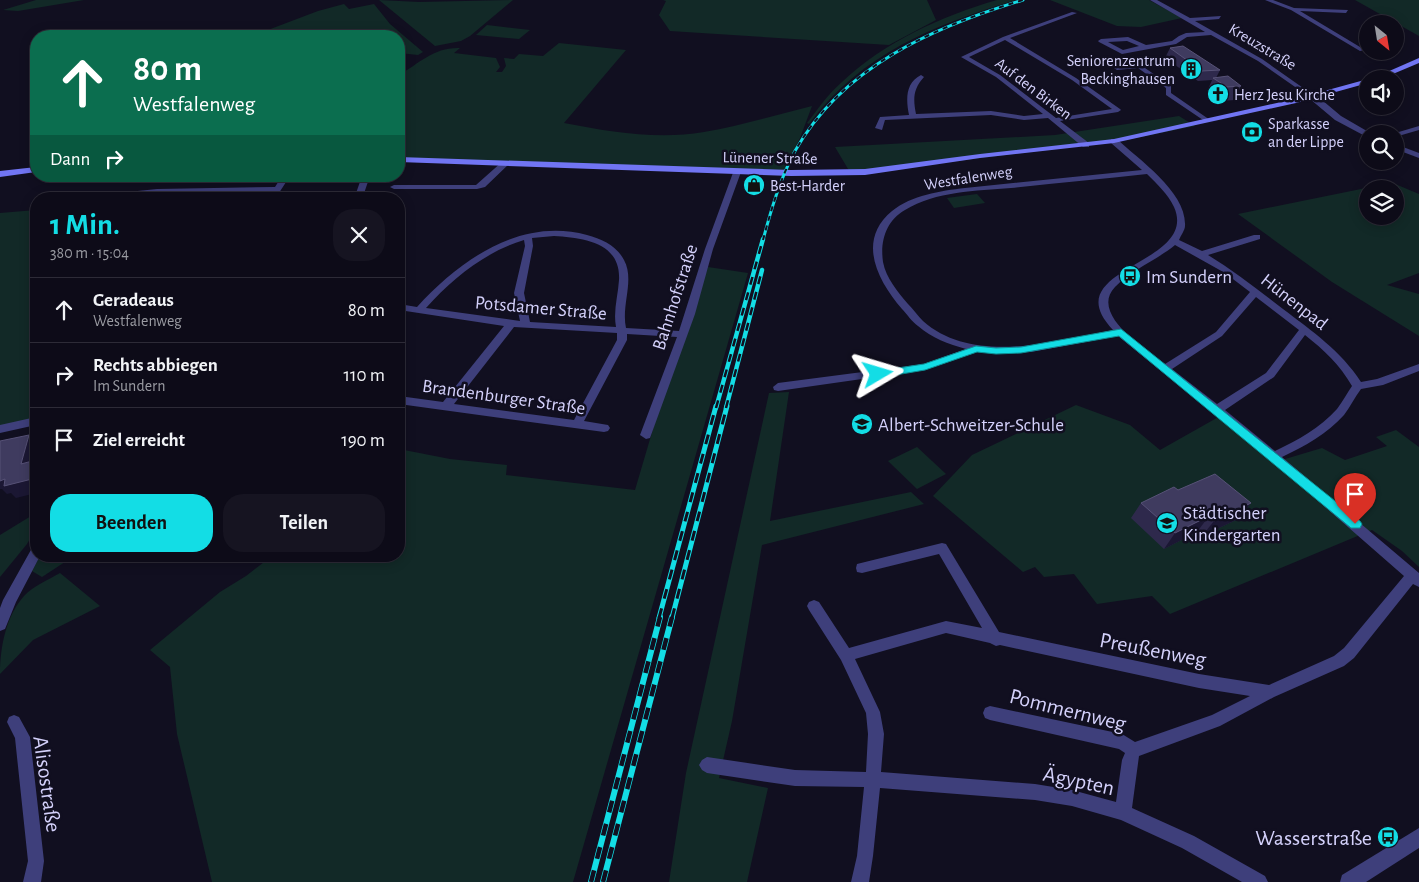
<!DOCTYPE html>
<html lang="de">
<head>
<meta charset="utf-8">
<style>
  :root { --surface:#0d0b18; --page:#161421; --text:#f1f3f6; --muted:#9a9ba2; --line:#2d2b37; --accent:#13dde5 }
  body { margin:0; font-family:"Alegreya Sans",sans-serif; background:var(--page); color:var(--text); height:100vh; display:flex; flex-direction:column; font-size:19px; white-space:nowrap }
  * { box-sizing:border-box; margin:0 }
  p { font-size:16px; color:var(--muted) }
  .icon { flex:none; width:28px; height:28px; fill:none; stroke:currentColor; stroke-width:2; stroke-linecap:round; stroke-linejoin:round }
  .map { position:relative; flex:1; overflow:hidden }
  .side { position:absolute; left:30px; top:192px; width:375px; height:370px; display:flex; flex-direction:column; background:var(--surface); border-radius:20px; box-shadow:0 2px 12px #0003,0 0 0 1px var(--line) }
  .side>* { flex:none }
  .guide { position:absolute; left:30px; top:30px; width:375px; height:152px; border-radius:20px; box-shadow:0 2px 12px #0003,0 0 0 1px var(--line); background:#0b6e4f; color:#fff; overflow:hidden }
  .needle { width:32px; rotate:150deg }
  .buttons { position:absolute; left:1359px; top:15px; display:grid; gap:10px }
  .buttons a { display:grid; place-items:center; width:45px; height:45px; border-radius:50%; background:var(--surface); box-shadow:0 2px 12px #0003,0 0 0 1px var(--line); font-size:25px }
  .pin { position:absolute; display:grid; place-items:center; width:42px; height:42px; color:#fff; margin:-51px -21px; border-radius:50% 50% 50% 0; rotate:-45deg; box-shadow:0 0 5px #0007 }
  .pin .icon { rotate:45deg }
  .me { position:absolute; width:55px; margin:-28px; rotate:83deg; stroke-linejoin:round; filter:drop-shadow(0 0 4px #0008) }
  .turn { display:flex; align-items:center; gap:18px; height:105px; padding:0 20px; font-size:22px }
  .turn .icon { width:65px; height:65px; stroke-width:2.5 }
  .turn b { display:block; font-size:35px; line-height:42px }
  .then { display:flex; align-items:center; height:48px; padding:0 20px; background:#0003; gap:10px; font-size:19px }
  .round { display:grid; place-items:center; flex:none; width:52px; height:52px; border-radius:20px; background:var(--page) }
  .head { display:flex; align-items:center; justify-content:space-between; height:85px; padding:0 20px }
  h1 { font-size:30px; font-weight:600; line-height:38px; color:var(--accent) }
  .button { display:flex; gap:10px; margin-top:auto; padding:10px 20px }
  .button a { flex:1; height:58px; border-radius:20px; background:var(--accent); color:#111; font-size:20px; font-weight:600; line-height:58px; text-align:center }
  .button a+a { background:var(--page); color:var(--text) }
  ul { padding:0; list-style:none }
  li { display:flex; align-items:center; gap:15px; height:65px; padding:0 20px; border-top:1px solid var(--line) }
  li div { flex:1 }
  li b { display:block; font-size:19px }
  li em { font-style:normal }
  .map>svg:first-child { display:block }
  .green { fill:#122927; fill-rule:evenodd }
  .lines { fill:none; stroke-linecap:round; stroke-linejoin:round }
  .minor { fill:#3e3f7b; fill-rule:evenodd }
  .tertiary { fill:#3e3f7b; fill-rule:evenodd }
  .secondary { fill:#7175f3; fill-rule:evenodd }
  .rail-far3-casing { stroke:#13dde5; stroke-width:3 }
  .rail-far2-casing { stroke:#13dde5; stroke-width:4.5 }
  .rail-far1-casing { stroke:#13dde5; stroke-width:5 }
  .rail-casing { stroke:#13dde5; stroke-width:6 }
  .rail-far3 { stroke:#110f20; stroke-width:2; stroke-dasharray:5; stroke-linecap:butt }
  .rail-far2 { stroke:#110f20; stroke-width:2.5; stroke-dasharray:8; stroke-linecap:butt }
  .rail-far1 { stroke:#110f20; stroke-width:3; stroke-dasharray:10; stroke-linecap:butt }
  .rail { stroke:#110f20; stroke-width:4.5; stroke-dasharray:12; stroke-linecap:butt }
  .wall { fill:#2e294c }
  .shaded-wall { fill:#1b1733 }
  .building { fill:#3f3b5f; stroke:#575277 }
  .route { fill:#13dde5; stroke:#0c9095 }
  .labels { text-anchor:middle; stroke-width:5; stroke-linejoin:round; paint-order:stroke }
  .far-street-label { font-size:16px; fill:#d4d1fb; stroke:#110f20 }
  .far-poi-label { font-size:16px; fill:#d4d1fb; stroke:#110f20; text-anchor:start }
  .poi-label { font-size:19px; fill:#d4d1fb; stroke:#110f20; text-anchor:start }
  .street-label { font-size:19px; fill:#d4d1fb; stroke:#110f20 }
  .near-street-label { font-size:22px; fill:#d4d1fb; stroke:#110f20 }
  .near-poi-label { font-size:22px; fill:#d4d1fb; stroke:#110f20; text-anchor:end }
</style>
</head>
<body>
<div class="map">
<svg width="1419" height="882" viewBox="0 0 1419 882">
  <rect width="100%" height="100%" fill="#110f20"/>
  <g class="green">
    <path d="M36,0H84L18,11L3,10Z"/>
    <path d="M379,0L419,2L513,0L470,36L461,41L435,46Z"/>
    <path d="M663,0H927L936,20L889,45L670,31L659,15L666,1Z"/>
    <path d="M997,0H1016C934,25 862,53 809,124L807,123C818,109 828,94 842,82C884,42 942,16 997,0Z"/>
    <path d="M1050,0H1149L1182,18L1141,27L1117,26Z"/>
    <path d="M1355,0H1419V36Z"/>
    <path d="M344,4L349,9L374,4L390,24L423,52L418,55L399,53V36H252L318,11Z"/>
    <path d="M487,25L530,30L519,39L476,35Z"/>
    <path d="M559,43L626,50L564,123C610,132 658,140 704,132C740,126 776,115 812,106L800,138L784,170L399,158V75C420,63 434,47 460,48L454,53L496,58L500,67L496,72H502L506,66L504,58L514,59L519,54L543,56Z"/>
    <path d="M1179,116L1195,126L1121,141L851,174L835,147L1055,135Z"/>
    <path d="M1388,181L1419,194V273L1387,285L1419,294V336L1332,282L1238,214L1361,189ZM1368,189H1395V216H1368Z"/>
    <path d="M977,194L985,203L954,208L947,198Z"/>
    <path d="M36,210V419L0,426V213Z"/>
    <path d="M708,267L748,273L573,882H212L177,734L170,667L150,650L220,592L246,576L272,556H399V449L450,459L507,465L506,475L635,490L673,361Z"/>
    <path d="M789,392L770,521L911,492L924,504L762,545L732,721L719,778L768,788L747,882H669L686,773L769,393Z"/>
    <path d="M1076,405L1130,425L1160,450L1222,415L1275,462L1322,448L1345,460L1387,446L1376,437L1396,430L1419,447V567L1402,551L1372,530L1170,614L1152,596L1097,604L1074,574L1044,577L1035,567L1023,572L933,496L972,455Z"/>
    <path d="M917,447L946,474L917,489L888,461Z"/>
    <path d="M36,513V528L27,544L0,577V535Z"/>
    <path d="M40,556H74L42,577L32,571Z"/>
    <path d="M60,573L100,606L33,640L0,674C0,647 6,616 24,596C33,586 48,580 60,573Z"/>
  </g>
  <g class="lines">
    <g class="minor">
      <path d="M1150,0H1157L1190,18L1221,16L1219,19L1195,21L1262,59L1316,97L1311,98L1258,61L1211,35L1187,37L1176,44L1122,54L1099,42L1098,41L1101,39L1128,37L1146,45L1172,41L1179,36L1186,33L1205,32ZM1127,41L1139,46L1123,50L1108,42Z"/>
      <path d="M1265,0H1273L1294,8L1348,10L1346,13L1300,11L1365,50L1360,51L1291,10Z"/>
      <path d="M1072,12L1077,13L1010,38L1076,78L1120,109L1121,110L1118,112L1060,121L1089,143V147H1083L1048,118L1024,120L991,115L885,120L882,130L875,128L880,117L909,115C906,100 905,83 921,75L924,77C913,89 913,99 916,114L991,111L1024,116L1043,114L996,77L961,57L1003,37ZM1005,40L1072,80L1112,109L1056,118L1000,75L969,57Z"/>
      <path d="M1155,64V66L1145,68L1171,86V93L1210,120V122H1206L1166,95V88L1138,68L1117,70L1114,68L1117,66Z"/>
      <path d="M1419,126V130L1395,137V134H1392Z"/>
      <path d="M1111,139H1117C1139,160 1187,192 1185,226C1185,230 1181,235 1179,240L1202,251L1254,235H1260V239L1208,255C1234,271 1258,290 1283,309C1312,331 1341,351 1361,382L1377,379L1419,364V371L1383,385L1361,389C1355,397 1350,407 1344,415C1327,434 1305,446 1282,457L1419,573V587L1413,584L1354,658L1344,666L1274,697L1220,726L1139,756L1132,808L1194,836L1265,876L1268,882H1242L1182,848L1121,820L1072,806L1035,800L880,788L873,856L869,882H851L857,856L864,787L795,786L707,773L702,770L699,765L702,760L707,757L795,770L866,772L868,734L866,713L841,660L809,610L807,606L809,602L814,600L819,602L849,648L946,621L982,628L939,554L862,573L857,572L856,568L857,564L942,543L946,544L999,632L1199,674L1269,685L1334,656L1344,648L1404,576L1277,465L1118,336L1031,352L1001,353L979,351L925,370L778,391L774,390L773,387L778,383L924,364L966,349C948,344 932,338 918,326C912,322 907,314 902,309C878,281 856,241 892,211C912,195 940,191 965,188L1142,170L1111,143ZM1147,174C1157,184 1168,194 1174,207C1200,266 1053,267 1113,330C1055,342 972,365 923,321C918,316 913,309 908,304C898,292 886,278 883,262C880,241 886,221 905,210C936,191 976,191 1011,188C1057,183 1102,179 1147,174ZM1175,245L1225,273L1250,292L1216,332L1165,364C1146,350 1089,314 1115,287C1131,270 1157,260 1175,245ZM1256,297L1299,330L1266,373L1217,404L1172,369L1222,336ZM1305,335C1324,350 1340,365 1352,386C1347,393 1343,401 1337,409C1320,428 1298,440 1275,451L1225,410L1274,377ZM946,633L990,643L996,646L1000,645L1199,688L1250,696L1212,715L1135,742L1122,734L990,706L985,708L983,713L985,718L990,720L1119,749L1125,753L1122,760L1116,802L1072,790L1035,784L881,772L884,734L880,712L855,659Z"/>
      <path d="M503,161L510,163L485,187L477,189H394L390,187L394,185H476Z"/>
      <path d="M734,170L741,172L713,249L695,314L650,438L646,439L640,435L677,337L627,334V340L584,421L608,425L610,428L608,431L604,432L399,404V396L443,402L504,326L399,310V304L417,307C460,260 520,217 587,235C602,239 617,246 624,260C635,280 621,305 626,328L679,331L705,249ZM554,236C583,238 621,242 619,280C618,296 613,311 616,327L530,322L524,293L533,246L532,238ZM524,240L525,246L514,293L520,321L426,308C453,278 485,252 524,240ZM514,327L617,333V340L574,420L454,404Z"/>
      <path d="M282,176H290L275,199H267L272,191L157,193L128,196L124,194L128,192L157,189L275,187Z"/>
      <path d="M362,176H370L362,199H354Z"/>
      <path d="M36,417V425L0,433V425Z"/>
      <path d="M36,547V556H40L16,602L5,629L0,631V608L3,600L32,548Z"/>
      <path d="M14,715L19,717L30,737L44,861L41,882H23L28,861L15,738L7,722L9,717Z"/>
    </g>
    <g class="tertiary">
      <path d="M1310,95H1316L1341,116L1372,134L1365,136L1335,120L1310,99Z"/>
      <path d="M1395,144L1419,153V158L1395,149Z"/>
      <path d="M1419,828V848L1366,882H1340L1342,875Z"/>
    </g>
    <g class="secondary">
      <path d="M1419,58V63L1381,79H1371Z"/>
      <path d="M1368,79V83L1296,103L1114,143L980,158L865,175L791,176L399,162V157L791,170L865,169L980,154L1114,139L1295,99Z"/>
      <path d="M36,167V172L0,177V171Z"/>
    </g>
    <g class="rail-far3-casing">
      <path id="rail-far3" d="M763,240C771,210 780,179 795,151C843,66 934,27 1023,0"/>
    </g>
    <g class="rail-far2-casing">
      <g id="rail-far2">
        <path d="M716,408L763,239"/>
        <path d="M726,408L762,270"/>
      </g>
    </g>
    <g class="rail-far1-casing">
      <g id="rail-far1">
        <path d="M659,618L716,406"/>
        <path d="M672,618L727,406"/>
      </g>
    </g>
    <g class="rail-casing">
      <g id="rail">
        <path d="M591,882L660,617"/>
        <path d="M603,882L672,617"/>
      </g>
    </g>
    <use href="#rail-far3" class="rail-far3"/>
    <use href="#rail-far2" class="rail-far2"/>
    <use href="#rail-far1" class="rail-far1"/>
    <use href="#rail" class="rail"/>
  </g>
  <g class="wall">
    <path d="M1170,48L1220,70L1216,78L1241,86L1235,100L1220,101L1207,92L1212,80L1198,81L1165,58Z"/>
    <path d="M1178,490L1251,503L1238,519L1202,536L1197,532L1164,549L1131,518L1141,503Z"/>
  </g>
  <g class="shaded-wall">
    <path d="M29,435L36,443V460L21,464Z"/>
    <path d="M36,478V493L16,498L11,493L7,494L2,489H0V479H5Z"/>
    <path d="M1251,503L1238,519L1202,536L1214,521Z"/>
    <path d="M1209,516L1197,532L1164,549L1175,533Z"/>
  </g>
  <g class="building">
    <path d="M1183,46L1220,70L1202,71L1170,48Z"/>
    <path d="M1228,76L1241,86L1227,87L1213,78Z"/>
    <path d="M29,435L21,464L36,460V478L4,486L5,479L0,481V441Z"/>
    <path d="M1215,474L1251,503L1214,521L1209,516L1175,533L1141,503L1174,487L1178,490Z"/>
  </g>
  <path class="route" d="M1121,329L1360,521L1362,524L1360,528H1351L1119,336L1021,353L996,354L977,352L925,370L878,378L872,374L878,371L924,364L976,346L996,348L1021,347Z"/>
  <defs>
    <g id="building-disc" transform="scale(1.125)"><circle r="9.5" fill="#13dde5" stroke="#110f20"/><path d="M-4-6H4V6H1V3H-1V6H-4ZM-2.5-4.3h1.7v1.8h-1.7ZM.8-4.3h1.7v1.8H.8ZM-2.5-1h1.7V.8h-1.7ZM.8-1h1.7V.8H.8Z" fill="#111"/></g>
    <g id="church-disc" transform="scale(1.125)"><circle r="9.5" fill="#13dde5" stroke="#110f20"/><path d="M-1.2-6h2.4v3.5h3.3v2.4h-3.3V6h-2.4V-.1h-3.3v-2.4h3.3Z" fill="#111"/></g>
    <g id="bank-disc" transform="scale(1.125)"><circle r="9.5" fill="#13dde5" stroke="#110f20"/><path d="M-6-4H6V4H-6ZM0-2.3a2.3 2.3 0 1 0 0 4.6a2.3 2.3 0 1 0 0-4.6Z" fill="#111"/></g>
    <g id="shop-disc" transform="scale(1.125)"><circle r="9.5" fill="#13dde5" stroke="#110f20"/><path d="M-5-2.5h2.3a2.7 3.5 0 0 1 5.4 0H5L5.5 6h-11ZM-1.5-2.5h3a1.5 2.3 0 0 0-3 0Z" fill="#111"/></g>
    <g id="bus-disc" transform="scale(1.125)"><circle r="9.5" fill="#13dde5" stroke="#110f20"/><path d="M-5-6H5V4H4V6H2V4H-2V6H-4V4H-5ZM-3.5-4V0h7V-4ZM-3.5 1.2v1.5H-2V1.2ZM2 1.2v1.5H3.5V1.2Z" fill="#111"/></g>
    <g id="school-disc" transform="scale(1.125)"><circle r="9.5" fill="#13dde5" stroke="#110f20"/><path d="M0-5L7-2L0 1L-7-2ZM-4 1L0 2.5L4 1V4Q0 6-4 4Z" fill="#111"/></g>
  </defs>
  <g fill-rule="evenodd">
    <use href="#building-disc" x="1191" y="69"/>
    <use href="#church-disc" x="1218" y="94"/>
    <use href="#bank-disc" x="1252" y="132"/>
    <use href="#shop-disc" x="754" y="185"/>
    <use href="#bus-disc" x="1130" y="276"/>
    <use href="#school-disc" x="862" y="424"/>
    <use href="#school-disc" x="1167" y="523"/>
    <use href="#bus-disc" x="1388" y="837"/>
  </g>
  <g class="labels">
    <g class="far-street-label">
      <text transform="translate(1263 46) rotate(31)" y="6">Kreuzstraße</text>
      <text transform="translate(1034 88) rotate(37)" y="6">Auf den Birken</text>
      <text transform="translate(770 157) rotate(1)" y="6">Lünener Straße</text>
      <text transform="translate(968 177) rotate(-9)" y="6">Westfalenweg</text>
    </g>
    <g class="far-poi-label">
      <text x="1175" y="66" text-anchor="end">Seniorenzentrum<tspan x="1175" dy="18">Beckinghausen</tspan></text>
      <text x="1234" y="100">Herz Jesu Kirche</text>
      <text x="1268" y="129">Sparkasse<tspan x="1268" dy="18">an der Lippe</tspan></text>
      <text x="770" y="191">Best-Harder</text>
    </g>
    <g class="poi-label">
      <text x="1146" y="283">Im Sundern</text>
      <text x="878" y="431">Albert-Schweitzer-Schule</text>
      <text x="1183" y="519">Städtischer<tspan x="1183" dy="22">Kindergarten</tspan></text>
    </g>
    <g class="street-label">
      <text transform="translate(674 297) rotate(-72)" y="7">Bahnhofstraße</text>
      <text transform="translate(1295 301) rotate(38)" y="7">Hünenpad</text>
      <text transform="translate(541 307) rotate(5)" y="7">Potsdamer Straße</text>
      <text transform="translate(504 396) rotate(8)" y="7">Brandenburger Straße</text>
    </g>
    <g class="near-street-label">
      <text transform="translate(1153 649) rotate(11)" y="8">Preußenweg</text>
      <text transform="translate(1068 709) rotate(14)" y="8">Pommernweg</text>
      <text transform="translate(1079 780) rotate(12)" y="8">Ägypten</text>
      <text transform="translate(48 784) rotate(82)" y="8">Alisostraße</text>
    </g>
    <g class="near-poi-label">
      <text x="1372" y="845">Wasserstraße</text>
    </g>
  </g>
</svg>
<div class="buttons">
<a><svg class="needle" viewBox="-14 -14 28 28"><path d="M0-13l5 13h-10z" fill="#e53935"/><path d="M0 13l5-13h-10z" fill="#9a9ba2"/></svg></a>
<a><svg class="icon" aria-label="sound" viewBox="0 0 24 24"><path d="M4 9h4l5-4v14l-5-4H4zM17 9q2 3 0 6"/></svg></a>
<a><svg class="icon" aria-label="search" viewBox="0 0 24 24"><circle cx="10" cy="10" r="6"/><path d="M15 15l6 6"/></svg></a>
<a><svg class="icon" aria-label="layers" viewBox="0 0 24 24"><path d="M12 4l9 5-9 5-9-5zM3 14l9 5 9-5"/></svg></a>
</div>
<div class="pin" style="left:1355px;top:524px;background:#d93025"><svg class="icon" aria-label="arrive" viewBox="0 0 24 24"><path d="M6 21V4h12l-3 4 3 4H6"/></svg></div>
<svg class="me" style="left:878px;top:374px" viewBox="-20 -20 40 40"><path d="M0-17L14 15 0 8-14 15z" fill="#13dde5" stroke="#fff" stroke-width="4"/></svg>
<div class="guide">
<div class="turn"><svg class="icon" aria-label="ahead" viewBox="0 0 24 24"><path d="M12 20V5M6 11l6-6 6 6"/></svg><div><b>80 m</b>Westfalenweg</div></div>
<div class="then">Dann<svg class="icon" aria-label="right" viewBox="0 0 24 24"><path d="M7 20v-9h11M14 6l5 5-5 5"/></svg></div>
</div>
<section class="side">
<div class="head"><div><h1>1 Min.</h1><p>380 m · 15:04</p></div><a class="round"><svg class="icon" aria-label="close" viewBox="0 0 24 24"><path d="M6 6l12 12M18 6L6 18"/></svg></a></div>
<ul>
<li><svg class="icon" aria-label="ahead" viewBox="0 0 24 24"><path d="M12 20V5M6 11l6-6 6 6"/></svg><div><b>Geradeaus</b><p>Westfalenweg</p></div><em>80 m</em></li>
<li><svg class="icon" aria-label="right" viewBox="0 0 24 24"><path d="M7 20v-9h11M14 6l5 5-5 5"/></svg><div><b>Rechts abbiegen</b><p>Im Sundern</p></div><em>110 m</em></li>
<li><svg class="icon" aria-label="arrive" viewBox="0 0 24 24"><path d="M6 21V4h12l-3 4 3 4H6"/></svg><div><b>Ziel erreicht</b></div><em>190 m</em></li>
</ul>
<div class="button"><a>Beenden</a><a>Teilen</a></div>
</section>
</div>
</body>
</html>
